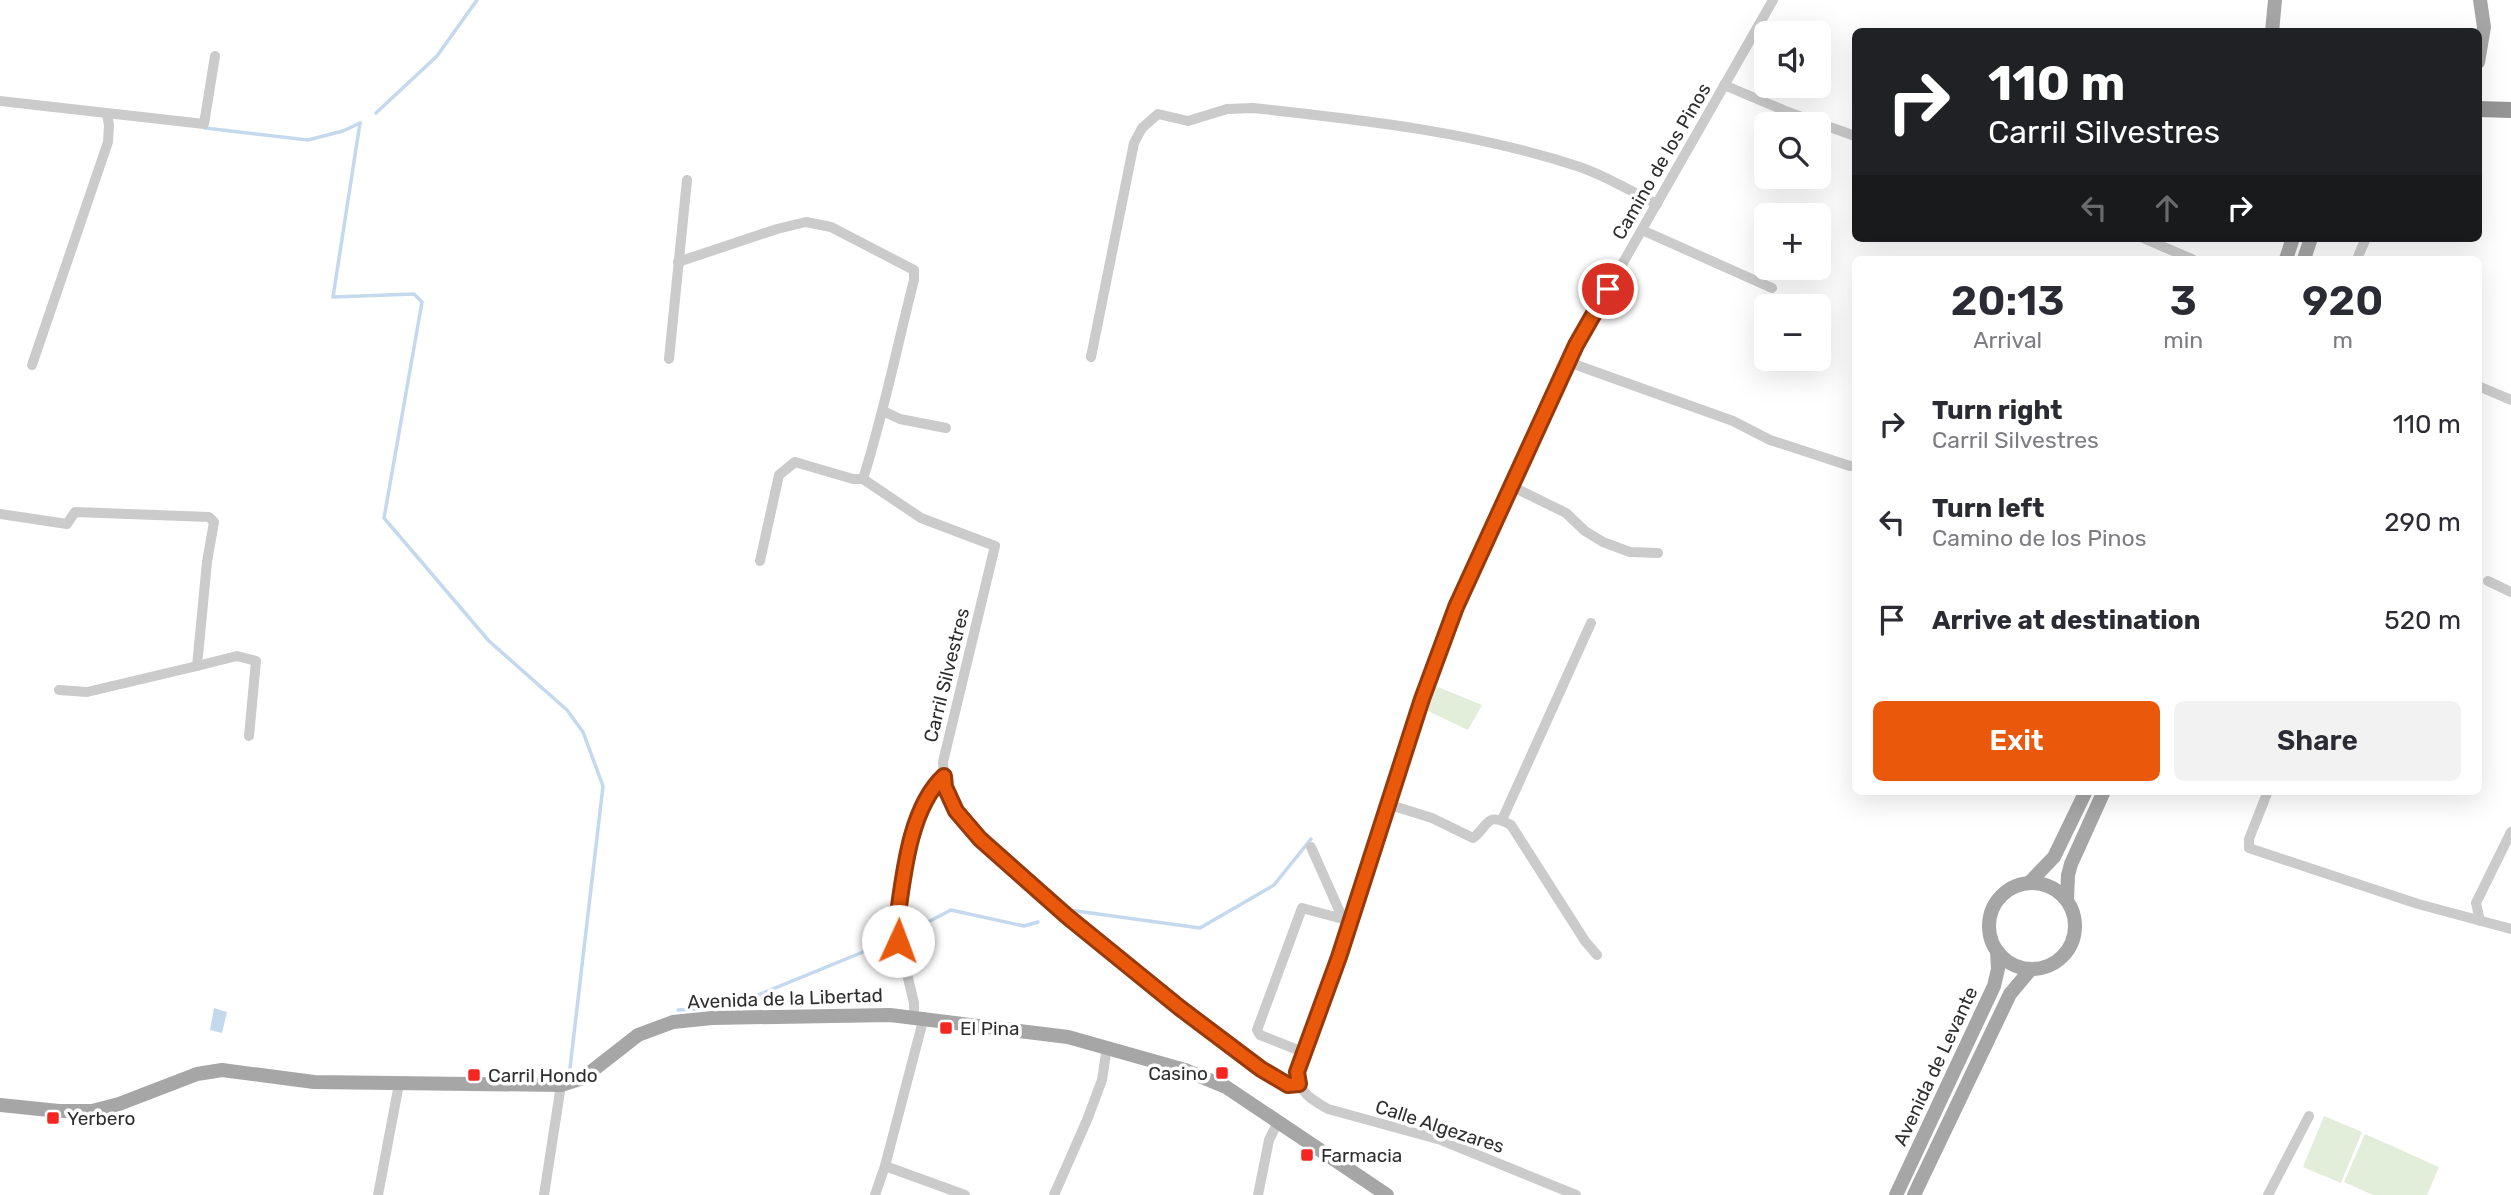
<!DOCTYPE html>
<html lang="en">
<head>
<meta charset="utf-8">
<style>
  :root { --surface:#fff; --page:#f2f2f3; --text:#2b2b33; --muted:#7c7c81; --accent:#ea580c }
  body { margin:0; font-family:Rubik,sans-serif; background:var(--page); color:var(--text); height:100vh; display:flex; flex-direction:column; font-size:26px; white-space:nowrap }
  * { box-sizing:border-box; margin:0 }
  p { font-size:23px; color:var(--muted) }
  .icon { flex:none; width:38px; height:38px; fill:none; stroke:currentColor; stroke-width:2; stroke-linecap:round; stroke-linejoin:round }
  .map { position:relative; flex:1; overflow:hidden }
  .drawer { position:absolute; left:1852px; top:256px; width:630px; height:539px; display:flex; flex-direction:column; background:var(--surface); border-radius:10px; box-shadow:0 7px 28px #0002 }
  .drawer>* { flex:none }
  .guide { position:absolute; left:1852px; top:28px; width:630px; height:214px; border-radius:10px; box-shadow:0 7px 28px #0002; background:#202124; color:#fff; overflow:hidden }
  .fabs { position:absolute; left:1754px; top:21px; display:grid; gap:14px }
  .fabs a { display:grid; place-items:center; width:77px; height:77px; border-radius:10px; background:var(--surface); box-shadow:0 7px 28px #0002; font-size:35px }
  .pin { position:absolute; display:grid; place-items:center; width:60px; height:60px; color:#fff; margin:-30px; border:4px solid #fff; border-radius:50%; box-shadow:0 2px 7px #0007 }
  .me { position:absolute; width:77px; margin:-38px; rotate:2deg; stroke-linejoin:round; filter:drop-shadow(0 0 5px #0008) }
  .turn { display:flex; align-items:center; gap:24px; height:147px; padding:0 21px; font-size:32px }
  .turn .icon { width:91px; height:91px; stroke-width:2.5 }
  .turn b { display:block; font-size:49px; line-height:60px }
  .lanes { display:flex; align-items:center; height:66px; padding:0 21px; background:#0003; justify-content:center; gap:35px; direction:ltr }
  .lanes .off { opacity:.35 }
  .eta { display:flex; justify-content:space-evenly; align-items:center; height:119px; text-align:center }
  .eta b { font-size:42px; font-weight:600; line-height:49px }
  .primary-button { display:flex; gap:14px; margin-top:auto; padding:14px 21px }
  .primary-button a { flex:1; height:80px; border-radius:10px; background:var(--accent); color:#fff; font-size:28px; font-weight:600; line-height:80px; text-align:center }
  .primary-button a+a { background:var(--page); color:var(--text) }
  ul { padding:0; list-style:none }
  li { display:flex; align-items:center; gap:21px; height:98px; padding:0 21px }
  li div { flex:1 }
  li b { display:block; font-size:26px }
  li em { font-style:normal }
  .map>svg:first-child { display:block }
  .green { fill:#e2edda }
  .water { fill:#c4d9ee }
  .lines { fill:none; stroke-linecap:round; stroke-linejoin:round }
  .stream { stroke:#c4d9ee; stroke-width:3.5 }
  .minor { stroke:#cbcbcb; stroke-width:10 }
  .major { stroke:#a6a6a6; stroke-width:14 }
  .highway { stroke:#959595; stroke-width:16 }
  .route-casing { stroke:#983908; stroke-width:18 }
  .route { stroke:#ea580c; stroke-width:12 }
  .poi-dot { fill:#f5251f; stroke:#fff; stroke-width:2.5 }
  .labels { text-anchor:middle; stroke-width:7; stroke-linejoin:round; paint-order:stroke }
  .street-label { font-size:19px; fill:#2e2e2e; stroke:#fff }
  .poi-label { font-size:19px; fill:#2e2e2e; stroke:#fff; text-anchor:start }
</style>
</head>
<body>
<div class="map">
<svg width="2511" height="1195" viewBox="0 0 2511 1195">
  <rect width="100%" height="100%" fill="#fff"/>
  <g class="green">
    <path d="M1433,685L1482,705L1468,730L1426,710Z"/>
    <path d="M2324,1116L2362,1132L2341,1183L2303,1167Z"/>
    <path d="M2365,1134L2439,1167L2427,1195H2373L2344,1182Z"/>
  </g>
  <path class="water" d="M214,1008L227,1012L222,1033L210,1030Z"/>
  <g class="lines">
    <g class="stream">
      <path d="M376,113L437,56L477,0"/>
      <path d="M360,123L333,297L414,294L422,302L384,518L489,641L567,710L583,732L603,786L570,1068"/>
      <path d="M205,128L308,140L343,131L360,123"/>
      <path d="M1069,910L1200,928L1274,885L1311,839"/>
      <path d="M907,933L951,910L1024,926L1038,922"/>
      <path d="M678,1010L729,1007L890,941"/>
    </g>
    <g class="minor">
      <path d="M1724,85L1788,112L1855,136"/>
      <path d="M0,101L204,124L215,56"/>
      <path d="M1642,230L1772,288"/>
      <path d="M2143,238L2192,259"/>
      <path d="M2357,259L2366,238"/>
      <path d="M678,262L777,229L806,222L831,227L914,270V280C897,346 884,413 863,479"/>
      <path d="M1091,357L1134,143L1142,128L1158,114L1188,121L1227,109L1253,108C1364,120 1474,132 1580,167C1606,176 1632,192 1657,204"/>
      <path d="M669,359L687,180"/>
      <path d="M1568,362L1733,421L1770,440L1850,466"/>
      <path d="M32,365L108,142L109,125L107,114"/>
      <path d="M2478,386L2511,400"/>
      <path d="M883,411L900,419L946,428"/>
      <path d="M863,479L921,518L995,546L943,762L945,787L956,811L980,839L1068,917L1179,1008L1261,1069L1288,1085L1299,1084"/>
      <path d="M1511,486L1566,513L1585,531L1603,542L1630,552L1658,553"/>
      <path d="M0,514L67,524L75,512L209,517L214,522L207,562L197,666L87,692L59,690"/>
      <path d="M760,561L779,475L795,462L853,479H863"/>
      <path d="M2488,581L2511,592"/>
      <path d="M197,666L237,656L256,661L249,736"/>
      <path d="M2268,791L2249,839V848L2418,904L2511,929"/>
      <path d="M1387,804L1432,818L1473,838C1489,826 1485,811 1511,825L1585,941L1597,955"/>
      <path d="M1502,820L1591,623"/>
      <path d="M1311,847L1343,919L1348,920"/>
      <path d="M2480,921L2476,903L2511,832"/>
      <path d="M914,1016V1003L896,928L916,822L935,784L944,776"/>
      <path d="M1303,1052L1260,1035L1257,1030L1302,908L1343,919"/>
      <path d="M885,1166L965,1195"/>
      <path d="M378,1195L399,1084"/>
      <path d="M544,1195L561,1085"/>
      <path d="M875,1195L885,1166L924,1017"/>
      <path d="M1054,1195L1087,1120L1102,1080L1107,1047"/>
      <path d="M1258,1195L1269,1140L1278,1122"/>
      <path d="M1576,1195L1441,1140L1328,1109C1312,1100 1298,1092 1297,1072L1339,957L1422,699L1470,574L1576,345L1773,0"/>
      <path d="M2268,1195L2309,1116"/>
    </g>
    <g class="major">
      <path d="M2272,32L2275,0"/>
      <path d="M2478,62L2484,27L2480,0"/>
      <path d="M2286,259L2293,238"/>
      <path d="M2304,259L2311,238"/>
      <path d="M2029,883L2054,857L2086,791"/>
      <circle cx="2032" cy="926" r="43"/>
      <path d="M2067,900L2068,875L2071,864L2104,791"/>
      <path d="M0,1105L59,1111H92L119,1104L197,1074L222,1070L314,1082L561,1085L583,1078L638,1035L673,1022L712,1018L890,1015L1068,1037L1185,1070L1226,1087L1387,1195"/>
      <path d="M1896,1195L1994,986L1998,969L1997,951"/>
      <path d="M1914,1195L2010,994L2031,969"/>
    </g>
    <path class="highway" d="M2478,109L2511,110"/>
  </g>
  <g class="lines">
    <g class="route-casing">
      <path id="route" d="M898,941L896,928C903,881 908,809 944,776L945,787L956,811L980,839L1068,917L1180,1008L1261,1069L1288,1085L1299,1084L1297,1072L1339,957L1422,699L1456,607L1576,345L1608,289"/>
    </g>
    <use href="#route" class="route"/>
  </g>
  <g class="poi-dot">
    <rect x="939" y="1021" width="14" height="14" rx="3.5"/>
    <rect x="1215" y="1066" width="14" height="14" rx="3.5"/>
    <rect x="467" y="1068" width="14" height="14" rx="3.5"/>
    <rect x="46" y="1111" width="14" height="14" rx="3.5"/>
    <rect x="1300" y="1148" width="14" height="14" rx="3.5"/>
  </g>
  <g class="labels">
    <g class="street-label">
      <text transform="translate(1661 161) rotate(-60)" y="7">Camino de los Pinos</text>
      <text transform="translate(946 675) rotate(-76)" y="7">Carril Silvestres</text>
      <text transform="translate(785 998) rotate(-2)" y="7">Avenida de la Libertad</text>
      <text transform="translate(1935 1066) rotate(-65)" y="7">Avenida de Levante</text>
      <text transform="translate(1440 1126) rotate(18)" y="7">Calle Algezares</text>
    </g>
    <g class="poi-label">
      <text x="960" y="1035">El Pina</text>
      <text x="1208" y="1080" text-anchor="end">Casino</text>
      <text x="488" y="1082">Carril Hondo</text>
      <text x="67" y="1125">Yerbero</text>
      <text x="1321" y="1162">Farmacia</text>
    </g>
  </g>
</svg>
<div class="fabs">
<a><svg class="icon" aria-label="sound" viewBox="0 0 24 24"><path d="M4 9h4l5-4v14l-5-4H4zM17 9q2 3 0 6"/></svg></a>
<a><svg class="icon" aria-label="search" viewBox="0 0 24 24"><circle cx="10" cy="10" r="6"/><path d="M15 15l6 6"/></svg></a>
<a>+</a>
<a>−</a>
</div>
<div class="pin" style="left:1608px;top:289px;background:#d93025"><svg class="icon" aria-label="arrive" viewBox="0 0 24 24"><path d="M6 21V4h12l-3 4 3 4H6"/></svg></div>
<svg class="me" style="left:898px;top:941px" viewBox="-20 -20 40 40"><circle r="19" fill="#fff"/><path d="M0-13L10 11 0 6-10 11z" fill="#ea580c"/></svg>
<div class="guide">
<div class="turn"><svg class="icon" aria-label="right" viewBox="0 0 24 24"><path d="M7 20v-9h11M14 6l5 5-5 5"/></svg><div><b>110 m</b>Carril Silvestres</div></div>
<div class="lanes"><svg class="icon off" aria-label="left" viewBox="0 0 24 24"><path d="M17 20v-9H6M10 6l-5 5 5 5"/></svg><svg class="icon off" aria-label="ahead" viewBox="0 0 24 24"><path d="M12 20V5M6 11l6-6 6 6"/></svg><svg class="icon" aria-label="right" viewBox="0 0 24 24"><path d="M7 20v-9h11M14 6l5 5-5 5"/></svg></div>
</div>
<section class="drawer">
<div class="eta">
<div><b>20:13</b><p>Arrival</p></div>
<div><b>3</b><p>min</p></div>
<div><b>920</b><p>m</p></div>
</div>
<ul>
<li><svg class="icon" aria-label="right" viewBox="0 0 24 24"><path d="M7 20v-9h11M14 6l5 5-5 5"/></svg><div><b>Turn right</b><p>Carril Silvestres</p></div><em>110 m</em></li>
<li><svg class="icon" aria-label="left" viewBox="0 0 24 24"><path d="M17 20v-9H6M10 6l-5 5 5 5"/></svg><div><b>Turn left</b><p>Camino de los Pinos</p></div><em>290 m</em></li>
<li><svg class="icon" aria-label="arrive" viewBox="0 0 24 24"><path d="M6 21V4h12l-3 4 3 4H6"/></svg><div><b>Arrive at destination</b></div><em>520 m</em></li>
</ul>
<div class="primary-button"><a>Exit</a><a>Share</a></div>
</section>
</div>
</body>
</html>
